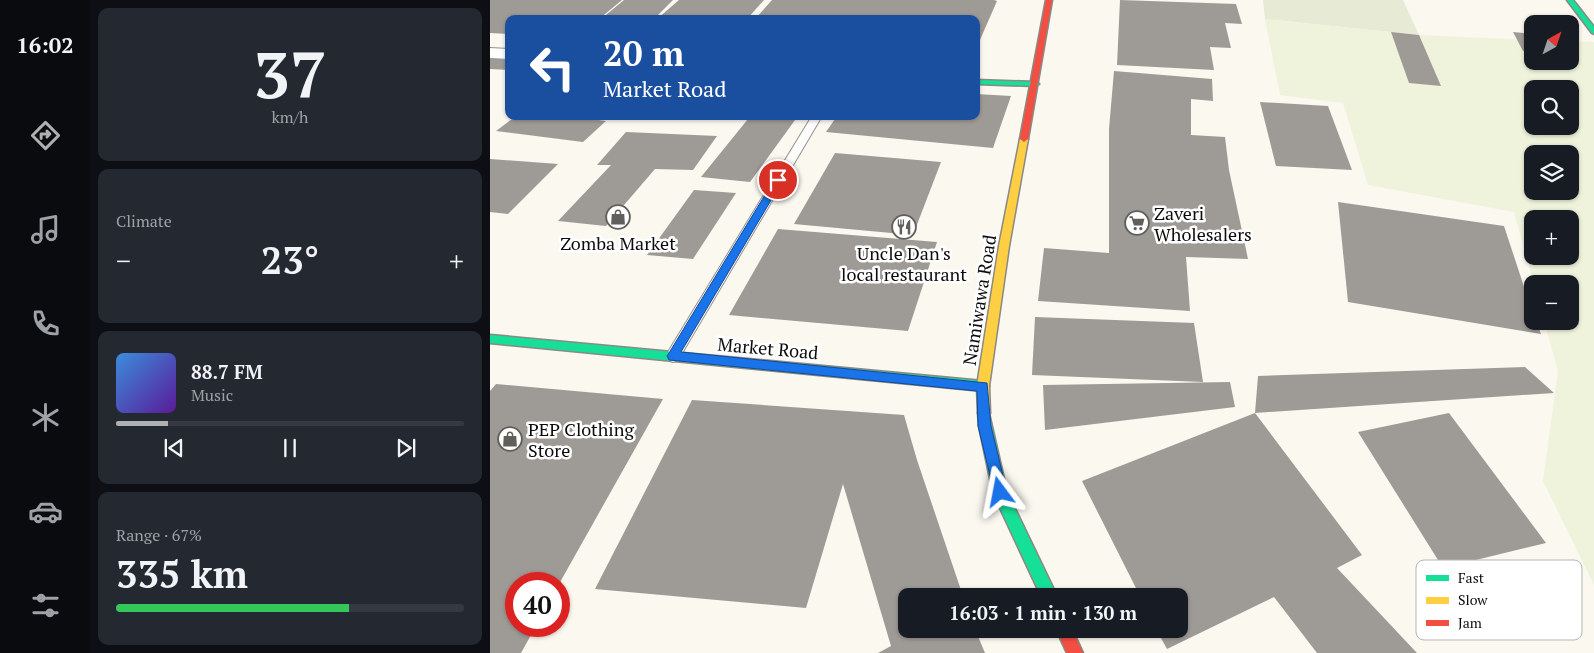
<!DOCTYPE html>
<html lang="en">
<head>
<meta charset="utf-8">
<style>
  body { margin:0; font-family:"PT Serif",serif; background:#242831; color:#f1f3f6; height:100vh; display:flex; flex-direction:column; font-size:19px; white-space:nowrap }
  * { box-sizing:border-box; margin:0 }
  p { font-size:16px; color:#9ea1a6 }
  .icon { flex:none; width:28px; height:28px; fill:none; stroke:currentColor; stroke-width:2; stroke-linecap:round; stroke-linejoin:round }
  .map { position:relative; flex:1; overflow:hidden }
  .sheet { display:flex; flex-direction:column; gap:8px; padding:8px; background:#0d0f14; width:400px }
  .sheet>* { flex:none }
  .top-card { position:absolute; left:15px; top:15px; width:475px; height:105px; border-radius:10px; box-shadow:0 1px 4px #0004; background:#1a4fa0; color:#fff; overflow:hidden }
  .needle { width:32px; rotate:40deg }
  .tools { position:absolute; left:1034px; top:15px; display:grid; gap:10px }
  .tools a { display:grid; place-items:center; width:55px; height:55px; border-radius:10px; background:#171b24; box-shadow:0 1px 4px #0004; font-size:25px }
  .speed { position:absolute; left:15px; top:572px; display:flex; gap:10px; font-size:25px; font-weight:700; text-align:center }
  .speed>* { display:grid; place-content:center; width:65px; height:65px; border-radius:50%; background:#171b24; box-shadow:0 1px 4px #0004; line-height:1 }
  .speed .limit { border:8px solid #d22; background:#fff; color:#111 }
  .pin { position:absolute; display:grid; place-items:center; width:42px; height:42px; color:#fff; margin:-21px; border:2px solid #fff; border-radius:50%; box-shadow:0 1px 5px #0007 }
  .me { position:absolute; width:55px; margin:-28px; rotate:347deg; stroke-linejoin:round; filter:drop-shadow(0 0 4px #0008) }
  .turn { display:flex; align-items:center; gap:18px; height:105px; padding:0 15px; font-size:22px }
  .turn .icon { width:65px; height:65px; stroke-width:2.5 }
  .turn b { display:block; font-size:35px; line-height:42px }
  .big { font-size:38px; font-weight:700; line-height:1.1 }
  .sheet .card { flex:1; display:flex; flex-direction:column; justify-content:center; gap:8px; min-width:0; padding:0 18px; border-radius:10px; background:#242831 }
  .sheet .dial { align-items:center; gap:0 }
  .dial b { font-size:65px; line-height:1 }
  .song { display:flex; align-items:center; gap:15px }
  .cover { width:60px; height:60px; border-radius:8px; background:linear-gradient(135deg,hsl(210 70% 55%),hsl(270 70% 35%)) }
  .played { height:5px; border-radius:2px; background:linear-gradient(90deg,#b0b0b1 15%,#363941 15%) }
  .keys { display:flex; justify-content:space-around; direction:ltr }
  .heat { display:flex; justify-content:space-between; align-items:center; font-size:28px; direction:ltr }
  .charge { height:8px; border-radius:4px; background:linear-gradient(90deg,#34c759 67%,#363941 0) }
  .trip { position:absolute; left:408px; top:588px; width:290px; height:50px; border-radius:10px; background:#171b24; box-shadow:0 1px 4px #0004; font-weight:700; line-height:50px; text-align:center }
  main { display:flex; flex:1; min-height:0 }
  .dock { display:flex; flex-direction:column; width:90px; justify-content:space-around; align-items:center; background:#090b0e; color:#9ea1a6 }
  .dock .icon { width:35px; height:35px }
  .dock .selected { color:#b0b0b1 }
  .dock b { font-size:22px; color:#f1f3f6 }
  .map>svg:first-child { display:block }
  .cemetery { fill:#e7ead4 }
  .pitch { fill:#eff3db; fill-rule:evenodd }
  .building { fill:#9e9a96 }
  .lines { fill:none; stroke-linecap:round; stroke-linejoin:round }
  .lane-casing { stroke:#94928f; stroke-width:2 }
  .street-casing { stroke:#94928f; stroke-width:2 }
  .fast-casing { stroke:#8a8985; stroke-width:3 }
  .slow-casing { stroke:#8a8985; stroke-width:3 }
  .jam-casing { stroke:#8a8985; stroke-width:3 }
  .lane { fill:#fefefd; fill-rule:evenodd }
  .street { fill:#fefefd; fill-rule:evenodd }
  .fast { fill:#16e098; fill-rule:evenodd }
  .slow { fill:#ffcf43; fill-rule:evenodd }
  .jam { fill:#f24e42; fill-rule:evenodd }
  .route { fill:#1a73e8; stroke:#114b97 }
  .labels { text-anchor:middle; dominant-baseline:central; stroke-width:5; stroke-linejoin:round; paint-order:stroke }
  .poi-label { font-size:18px; fill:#0c0c0c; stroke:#fff; text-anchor:start }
  .street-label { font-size:18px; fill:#0c0c0c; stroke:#fff }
  .key { fill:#fff; stroke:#b6b6b6; stroke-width:1 }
  .key-label { font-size:14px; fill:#0c0c0c }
</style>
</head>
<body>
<main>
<nav class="dock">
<b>16:02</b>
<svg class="icon selected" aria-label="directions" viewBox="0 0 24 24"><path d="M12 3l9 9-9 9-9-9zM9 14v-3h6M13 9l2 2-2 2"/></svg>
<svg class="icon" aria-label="music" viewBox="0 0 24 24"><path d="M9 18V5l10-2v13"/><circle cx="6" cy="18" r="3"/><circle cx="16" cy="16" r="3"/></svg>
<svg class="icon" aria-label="phone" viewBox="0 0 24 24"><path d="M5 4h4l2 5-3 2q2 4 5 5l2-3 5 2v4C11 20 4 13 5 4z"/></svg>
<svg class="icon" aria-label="climate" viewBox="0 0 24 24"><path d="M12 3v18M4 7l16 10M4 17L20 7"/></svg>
<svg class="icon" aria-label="car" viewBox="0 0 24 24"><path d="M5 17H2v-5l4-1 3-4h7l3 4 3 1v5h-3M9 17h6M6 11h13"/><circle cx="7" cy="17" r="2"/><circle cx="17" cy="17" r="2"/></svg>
<svg class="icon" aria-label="filters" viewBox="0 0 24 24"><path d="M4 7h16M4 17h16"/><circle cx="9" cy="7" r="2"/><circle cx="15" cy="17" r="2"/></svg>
</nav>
<section class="sheet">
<div class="card dial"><b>37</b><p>km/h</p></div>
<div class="card"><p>Climate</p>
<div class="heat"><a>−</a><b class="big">23°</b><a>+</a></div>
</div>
<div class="card">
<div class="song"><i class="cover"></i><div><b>88.7 FM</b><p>Music</p></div></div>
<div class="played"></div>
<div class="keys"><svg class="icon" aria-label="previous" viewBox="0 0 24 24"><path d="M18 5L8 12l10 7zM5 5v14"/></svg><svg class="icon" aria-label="pause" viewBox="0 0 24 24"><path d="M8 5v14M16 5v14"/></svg><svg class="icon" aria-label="next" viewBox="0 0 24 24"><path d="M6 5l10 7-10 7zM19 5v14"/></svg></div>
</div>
<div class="card"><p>Range · 67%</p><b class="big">335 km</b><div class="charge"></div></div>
</section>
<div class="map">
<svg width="1104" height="653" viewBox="0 0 1104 653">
  <rect width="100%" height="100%" fill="#fbf8f0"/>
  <polygon class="cemetery" points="773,0 913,0 929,35 775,19"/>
  <path class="pitch" d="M775,19L929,35L1042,40V61H1080V41L1104,42V585L1053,481L1068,371L1054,321H1080V284H1044L1024,212L878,185L853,103L790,95ZM1042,89H1080V126H1042ZM1042,154H1080V191H1042ZM1042,219H1080V256H1042Z"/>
  <g class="building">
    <polygon points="0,0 132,0 109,19 19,19 19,34 0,33"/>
    <polygon points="134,0 183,0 164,19 111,19"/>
    <polygon points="189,0 274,0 257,19 167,19"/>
    <polygon points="282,0 504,0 507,1 486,49 486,19 265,19"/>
    <polygon points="630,0 746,4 752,24 735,23 741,48 720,47 724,70 627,65"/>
    <polygon points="901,32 929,35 951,86 919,83"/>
    <polygon points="1023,32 1042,34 1042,52 1033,51"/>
    <polygon points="0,58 19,60 19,70 0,69"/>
    <polygon points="624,71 722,79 723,101 701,99 701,135 735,137 739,170 758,259 696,257 700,311 548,301 554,248 619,253 619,129"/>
    <polygon points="486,94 521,96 503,148 336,132 347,116 486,116"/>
    <polygon points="770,102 838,106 862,170 786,166"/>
    <polygon points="26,116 77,116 116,121 93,142 6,131"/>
    <polygon points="244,116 308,116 260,182 211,177 258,119"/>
    <polygon points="136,132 227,136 203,170 165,169 116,226 68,221 121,165 107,165"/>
    <polygon points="345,153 451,162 423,235 304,224"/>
    <polygon points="0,159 68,164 18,214 0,212"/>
    <polygon points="204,190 246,193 203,259 157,255"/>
    <polygon points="848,202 1014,226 1042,311 1042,321 1046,321 1051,334 858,302"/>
    <polygon points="288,229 447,242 418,331 239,315"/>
    <polygon points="545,317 704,323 713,382 542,375"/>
    <polygon points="1035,367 1064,393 765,413 768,376"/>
    <polygon points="740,382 745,407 555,430 553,385"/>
    <polygon points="6,384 173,399 69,584 26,584 26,626 46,626 31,653 0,653 0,391"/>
    <polygon points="202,400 414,415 427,460 473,596 416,596 416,629 485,629 495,653 388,653 401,646 353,484 316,608 105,589"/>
    <polygon points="765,413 872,555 847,568 927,653 827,653 784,597 677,649 666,629 689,629 689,596 650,596 592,481"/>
    <polygon points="959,413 1056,543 953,568 868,432"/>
  </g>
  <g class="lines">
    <g class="lane-casing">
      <polygon id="lane" points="322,116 332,116 188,360 183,362 178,360 176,356 178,352"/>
    </g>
    <g class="street-casing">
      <polygon id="street" points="0,48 19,49 19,59 0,58"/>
    </g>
    <g class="fast-casing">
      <g id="fast">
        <polygon points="1077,0 1083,0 1104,27 1104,34 1102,33"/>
        <polygon points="486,80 545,82 549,84 545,86 486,84"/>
        <polygon points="0,335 493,381 497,382 499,386 497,390 493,391 0,343"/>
        <polygon points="494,408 498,409 517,492 567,596 551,596 503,493 489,426 488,413 490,409"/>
      </g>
    </g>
    <g class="slow-casing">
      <polygon id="slow" points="534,136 538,139 519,246 499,386 500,413 498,417 494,418 490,417 488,413 487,386 509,246 530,139"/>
    </g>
    <g class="jam-casing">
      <g id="jam">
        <polygon points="556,0 562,0 538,139 534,142 530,139"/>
        <polygon points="566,629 582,629 593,653 577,653"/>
      </g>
    </g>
    <use href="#lane" class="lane"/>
    <use href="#street" class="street"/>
    <use href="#fast" class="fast"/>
    <use href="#slow" class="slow"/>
    <use href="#jam" class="jam"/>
  </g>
  <polygon class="route" points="288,177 293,180 191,352 497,383 501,426 517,492 515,497 510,499 506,497 504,492 488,426 487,391 179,360 177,356 179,353 284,180"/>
  <defs>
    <g id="shop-ring" transform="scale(1.25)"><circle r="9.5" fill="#fff" stroke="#605f5c" stroke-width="1.5"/><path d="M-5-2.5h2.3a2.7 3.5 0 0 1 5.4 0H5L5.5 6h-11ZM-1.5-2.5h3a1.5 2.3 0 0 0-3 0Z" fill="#605f5c"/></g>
    <g id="supermarket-ring" transform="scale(1.25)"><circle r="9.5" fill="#fff" stroke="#605f5c" stroke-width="1.5"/><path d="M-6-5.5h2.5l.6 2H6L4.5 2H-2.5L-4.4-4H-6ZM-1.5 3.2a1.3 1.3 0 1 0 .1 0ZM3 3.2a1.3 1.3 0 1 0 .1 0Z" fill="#605f5c"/></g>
    <g id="restaurant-ring" transform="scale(1.25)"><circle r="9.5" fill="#fff" stroke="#605f5c" stroke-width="1.5"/><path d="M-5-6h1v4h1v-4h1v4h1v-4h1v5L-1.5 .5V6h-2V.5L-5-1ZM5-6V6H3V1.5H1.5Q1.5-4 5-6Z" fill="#605f5c"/></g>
  </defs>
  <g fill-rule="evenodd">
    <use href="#shop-ring" x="128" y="217"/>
    <use href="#supermarket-ring" x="647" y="223"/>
    <use href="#restaurant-ring" x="414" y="227"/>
    <use href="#shop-ring" x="20" y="439"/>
  </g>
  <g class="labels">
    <g class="poi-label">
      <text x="664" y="213">Zaveri<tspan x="664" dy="21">Wholesalers</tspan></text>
      <text x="128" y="243" text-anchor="middle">Zomba Market</text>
      <text x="414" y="253" text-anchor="middle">Uncle Dan's<tspan x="414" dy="21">local restaurant</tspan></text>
      <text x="38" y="429">PEP Clothing<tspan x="38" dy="21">Store</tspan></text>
    </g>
    <g class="street-label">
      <text transform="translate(489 300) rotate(-81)">Namiwawa Road</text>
      <text transform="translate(278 348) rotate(5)">Market Road</text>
    </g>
  </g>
  <rect x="926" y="560" width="166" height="80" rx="8" class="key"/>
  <rect x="936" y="575" width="23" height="6" fill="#16e098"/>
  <rect x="936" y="597" width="23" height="7" fill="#ffcf43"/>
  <rect x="936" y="620" width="23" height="6" fill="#f24e42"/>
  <g class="key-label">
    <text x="968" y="583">Fast</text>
    <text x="968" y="605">Slow</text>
    <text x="968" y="628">Jam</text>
  </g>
</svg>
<div class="tools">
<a><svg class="needle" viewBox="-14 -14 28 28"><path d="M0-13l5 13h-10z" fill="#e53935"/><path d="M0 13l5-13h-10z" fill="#9ea1a6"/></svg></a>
<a><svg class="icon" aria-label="search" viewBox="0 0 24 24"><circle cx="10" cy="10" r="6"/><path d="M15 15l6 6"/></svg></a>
<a><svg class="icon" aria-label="layers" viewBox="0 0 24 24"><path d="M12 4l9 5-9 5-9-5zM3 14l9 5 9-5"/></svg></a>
<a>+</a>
<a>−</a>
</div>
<div class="speed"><div class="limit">40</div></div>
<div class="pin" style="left:288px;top:180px;background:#d93025"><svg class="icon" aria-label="arrive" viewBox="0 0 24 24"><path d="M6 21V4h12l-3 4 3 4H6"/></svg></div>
<svg class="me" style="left:510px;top:492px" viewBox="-20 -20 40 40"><path d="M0-17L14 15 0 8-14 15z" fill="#1a73e8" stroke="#fff" stroke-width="4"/></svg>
<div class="trip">16:03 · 1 min · 130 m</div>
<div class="top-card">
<div class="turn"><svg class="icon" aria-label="left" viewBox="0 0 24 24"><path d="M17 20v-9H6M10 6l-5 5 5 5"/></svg><div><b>20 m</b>Market Road</div></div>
</div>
</div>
</main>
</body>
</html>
